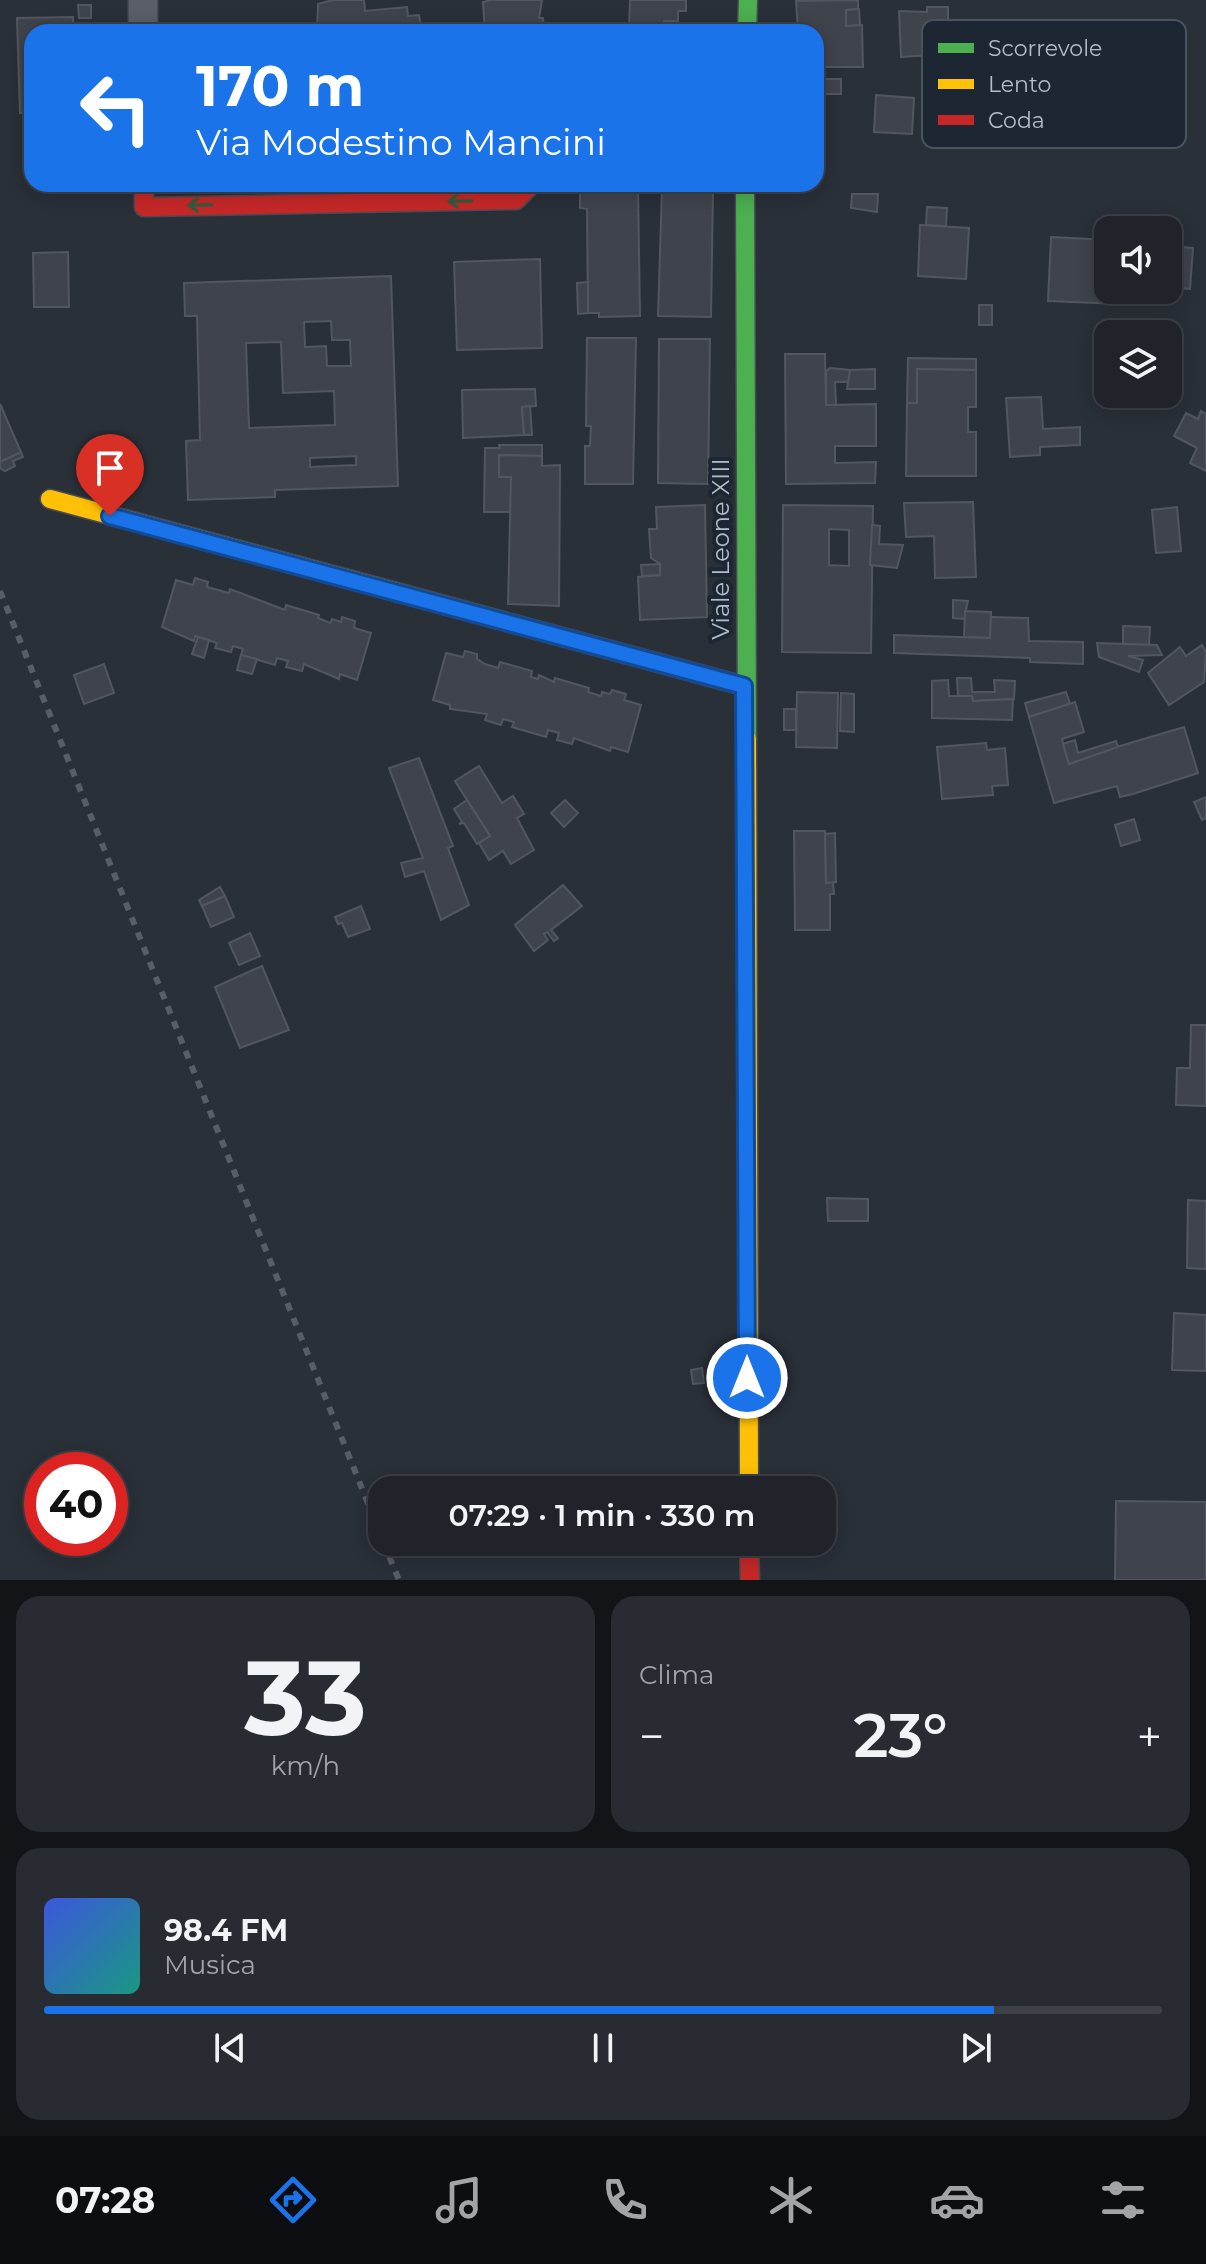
<!DOCTYPE html>
<html lang="it">
<head>
<meta charset="utf-8">
<style>
  body { margin:0; font-family:Montserrat,sans-serif; background:#282c32; color:#f1f3f6; height:100vh; display:flex; flex-direction:column; font-size:30px; white-space:nowrap }
  * { box-sizing:border-box; margin:0 }
  p { font-size:26px; color:#a2a4a8 }
  .icon { flex:none; width:44px; height:44px; fill:none; stroke:currentColor; stroke-width:2; stroke-linecap:round; stroke-linejoin:round }
  .map { position:relative; height:1580px; overflow:hidden }
  .side { display:flex; flex-direction:column; gap:16px; padding:16px; background:#121417; flex:1 }
  .side>* { flex:none }
  .hud { position:absolute; left:24px; top:24px; width:800px; height:168px; border-radius:24px; box-shadow:0 4px 20px #0003,0 0 0 2px #3d4147; background:#1a73e8; color:#fff; overflow:hidden }
  .buttons { position:absolute; left:1094px; top:216px; display:grid; gap:16px }
  .buttons a { display:grid; place-items:center; width:88px; height:88px; border-radius:16px; background:#20242a; box-shadow:0 4px 20px #0003,0 0 0 2px #3d4147; font-size:40px }
  .speed { position:absolute; left:24px; top:1452px; display:flex; gap:16px; font-size:40px; font-weight:700; text-align:center }
  .speed>* { display:grid; place-content:center; width:104px; height:104px; border-radius:50%; background:#20242a; box-shadow:0 4px 20px #0003,0 0 0 2px #3d4147; line-height:1 }
  .speed .limit { border:12px solid #d22; background:#fff; color:#111 }
  .pin { position:absolute; display:grid; place-items:center; width:68px; height:68px; color:#fff; margin:-82px -34px; border-radius:50% 50% 50% 0; rotate:-45deg; box-shadow:0 0 8px #0007 }
  .pin .icon { rotate:45deg }
  .me { position:absolute; width:88px; margin:-44px; rotate:0deg; stroke-linejoin:round; filter:drop-shadow(0 0 6px #0008) }
  .turn { display:flex; align-items:center; gap:28px; height:168px; padding:0 40px; font-size:36px }
  .turn .icon { width:104px; height:104px; stroke-width:2.5 }
  .turn b { display:block; font-size:56px; line-height:68px }
  .big { font-size:60px; font-weight:600; line-height:1.1 }
  .side .card { flex:1; display:flex; flex-direction:column; justify-content:center; gap:12px; min-width:0; padding:0 28px; border-radius:24px; background:#282c32 }
  .side .dial { align-items:center; gap:0 }
  .dial b { font-size:104px; line-height:1 }
  .song { display:flex; align-items:center; gap:24px }
  .cover { width:96px; height:96px; border-radius:12px; background:linear-gradient(135deg,hsl(230 70% 55%),hsl(170 70% 35%)) }
  .played { height:8px; border-radius:4px; background:linear-gradient(90deg,#1a73e8 85%,#3d4147 85%) }
  .keys { display:flex; justify-content:space-around; direction:ltr }
  .heat { display:flex; justify-content:space-between; align-items:center; font-size:44px; direction:ltr }
  .side .tiles { flex:1; display:grid; gap:16px; grid-template-columns:1fr 1fr }
  .card:last-child { grid-column:span 2 }
  .trip { position:absolute; left:368px; top:1476px; width:468px; height:80px; border-radius:24px; background:#20242a; box-shadow:0 4px 20px #0003,0 0 0 2px #3d4147; font-weight:600; line-height:80px; text-align:center }
  .tabs { display:flex; height:128px; justify-content:space-around; align-items:center; background:#0d0e11; color:#a2a4a8 }
  .tabs .icon { width:56px; height:56px }
  .tabs .on { color:#1a73e8 }
  .tabs b { font-size:36px; color:#f1f3f6 }
  .map>svg:first-child { display:block }
  .building { fill:#3f444c; stroke:#52575f; stroke-width:2; fill-rule:evenodd }
  .lines { fill:none; stroke-linecap:round; stroke-linejoin:round }
  .street-casing { stroke:#484c55; stroke-width:31 }
  .fast-casing { stroke:#484c55; stroke-width:21 }
  .slow-casing { stroke:#484c55; stroke-width:21 }
  .jam-casing { stroke:#484c55; stroke-width:21 }
  .street { stroke:#5a5e66; stroke-width:28 }
  .fast { stroke:#4caf50; stroke-width:18 }
  .slow { stroke:#ffc107; stroke-width:18 }
  .jam { stroke:#c62828; stroke-width:18 }
  .rail { stroke:#595d64; stroke-width:6; stroke-dasharray:8 8; stroke-linecap:butt }
  .oneway { stroke:#305d3f }
  .route-casing { stroke:#114b97; stroke-width:20 }
  .route { stroke:#1a73e8; stroke-width:14 }
  .labels { text-anchor:middle; dominant-baseline:central; stroke-width:8; stroke-linejoin:round; paint-order:stroke }
  .street-label { font-size:24px; fill:#b4bcc9; stroke:#1d2633 }
  .key { fill:#1d2633; stroke:#4a5360; stroke-width:2 }
  .key-label { font-size:22px; fill:#b4bcc9 }
</style>
</head>
<body>
<div class="map">
<svg width="1206" height="1580" viewBox="0 0 1206 1580">
  <rect width="100%" height="100%" fill="#2a3038"/>
  <g class="building">
    <polygon points="333,0 364,0 365,11 407,7 408,16 419,15 422,32 317,32 318,4"/>
    <polygon points="491,0 542,0 539,18 543,18 544,32 485,32 483,2"/>
    <polygon points="630,0 686,0 686,11 678,11 678,21 664,21 664,27 629,26"/>
    <polygon points="858,0 858,9 846,10 846,26 862,25 863,67 816,67 816,32 798,32 796,1"/>
    <polygon points="78,5 91,5 91,18 79,18"/>
    <polygon points="927,7 948,7 948,54 901,57 899,11 927,12"/>
    <polygon points="859,9 860,25 846,26 846,10"/>
    <polygon points="73,17 73,32 32,32 32,113 20,113 17,18"/>
    <rect x="821" y="79" width="20" height="15"/>
    <polygon points="876,95 914,98 912,134 874,132"/>
    <polygon points="580,189 638,189 640,316 599,317 599,313 588,313 587,209 580,208"/>
    <polygon points="662,189 713,190 711,317 658,316"/>
    <polygon points="852,194 878,194 877,212 851,208"/>
    <polygon points="927,207 947,208 946,226 926,225"/>
    <polygon points="920,225 969,228 966,279 918,276"/>
    <polygon points="1051,237 1108,240 1108,290 1122,290 1121,304 1048,301"/>
    <polygon points="1168,246 1193,248 1190,289 1168,287"/>
    <polygon points="68,252 69,307 34,307 33,253"/>
    <polygon points="540,259 542,348 457,350 454,262"/>
    <path d="M391,276L398,486L275,490V497L188,500L186,441L200,440L197,316H185L184,283ZM331,321L332,340H350L351,366H327L326,346L305,347L304,322ZM281,342L283,393L334,391L335,425L249,428L246,343ZM356,456V465L310,467V458Z"/>
    <polygon points="588,282 588,313 578,314 577,283"/>
    <rect x="979" y="305" width="13" height="20"/>
    <polygon points="587,338 636,338 633,484 585,484 585,446 590,446 591,426 586,426"/>
    <polygon points="659,339 710,339 708,484 658,483"/>
    <polygon points="785,354 825,354 826,405 876,404 876,446 835,446 835,463 876,462 875,483 786,484"/>
    <polygon points="908,358 976,359 976,370 917,369 917,403 907,403"/>
    <polygon points="830,368 850,370 850,382 835,382 836,405 826,405 826,371"/>
    <polygon points="875,369 875,389 847,389 850,370"/>
    <polygon points="917,369 976,370 976,407 968,407 968,432 976,432 976,476 906,476 907,403 917,403"/>
    <polygon points="535,389 536,406 522,407 524,435 463,438 462,390"/>
    <polygon points="1041,397 1043,429 1080,427 1080,445 1040,447 1040,455 1010,457 1006,398"/>
    <polygon points="0,404 21,452 0,462"/>
    <polygon points="530,406 532,435 524,435 522,407"/>
    <polygon points="1201,411 1206,414 1206,471 1190,463 1197,448 1174,436 1186,413 1198,419"/>
    <polygon points="499,445 542,445 542,456 499,455 499,477 511,477 511,512 484,512 485,448 500,448"/>
    <polygon points="21,452 23,457 13,461 15,466 5,471 0,468 0,462"/>
    <polygon points="499,455 542,456 542,466 560,465 559,606 508,604 511,477 499,477"/>
    <polygon points="973,502 976,577 935,578 934,536 906,537 904,503"/>
    <polygon points="705,505 707,617 640,620 638,577 660,575 660,564 651,558 649,529 657,529 656,507"/>
    <path d="M783,505L873,506L871,653L782,652ZM829,529L849,530V566L829,565Z"/>
    <polygon points="1177,507 1181,551 1156,553 1152,510"/>
    <polygon points="872,525 880,526 879,544 903,545 897,568 870,565"/>
    <polygon points="660,564 660,575 642,576 641,565"/>
    <polygon points="195,578 208,582 207,587 229,593 230,589 285,610 286,605 319,615 318,618 330,623 332,619 341,622 342,617 355,621 354,628 371,633 357,680 340,674 339,679 304,664 302,671 286,667 288,661 277,658 275,665 241,655 243,649 233,646 231,652 215,648 217,643 195,636 194,641 162,627 176,580 193,585"/>
    <polygon points="953,600 968,601 964,619 953,618"/>
    <polygon points="965,611 991,612 990,638 964,637"/>
    <polygon points="991,617 1028,618 1029,641 1083,642 1083,664 1030,662 1030,658 894,653 894,635 990,638"/>
    <polygon points="1123,626 1150,627 1149,645 1123,645"/>
    <polygon points="198,637 209,640 204,658 192,654"/>
    <polygon points="1097,643 1157,645 1162,655 1128,656 1143,660 1139,672 1099,657"/>
    <polygon points="1202,645 1206,652 1204,682 1169,705 1148,673 1180,647 1186,656"/>
    <polygon points="465,651 477,654 477,659 485,664 498,668 500,662 532,671 531,677 538,679 539,675 554,682 555,678 589,688 588,692 601,696 602,692 610,694 612,690 626,694 624,700 641,705 628,752 611,747 610,751 574,738 572,744 557,740 559,733 548,730 546,737 512,727 514,722 503,719 501,725 485,720 487,714 450,709 450,705 433,700 446,653 463,657"/>
    <polygon points="241,655 257,659 252,674 237,670"/>
    <polygon points="104,664 114,693 84,704 74,675"/>
    <polygon points="957,678 971,678 972,692 995,692 994,680 1015,681 1014,699 973,701 972,696 958,697"/>
    <polygon points="948,680 949,696 972,696 973,701 1013,699 1012,720 932,718 932,681"/>
    <polygon points="797,692 838,693 837,748 796,747"/>
    <polygon points="1066,692 1070,704 1029,717 1025,703"/>
    <polygon points="841,693 854,694 854,732 840,731"/>
    <polygon points="1075,702 1084,732 1062,739 1069,764 1076,762 1076,759 1184,727 1198,773 1133,794 1120,797 1117,786 1054,803 1029,717"/>
    <rect x="784" y="709" width="12" height="21"/>
    <polygon points="1075,740 1078,753 1116,741 1118,747 1069,764 1063,744"/>
    <polygon points="986,743 987,750 1005,748 1008,785 992,786 993,795 942,799 937,747"/>
    <polygon points="419,758 453,846 448,848 469,905 441,920 424,871 405,877 401,863 423,858 389,768"/>
    <polygon points="479,766 502,803 513,796 524,814 517,818 534,850 511,864 503,851 489,860 479,843 490,836 455,781"/>
    <polygon points="1206,797 1206,818 1202,820 1194,802"/>
    <polygon points="467,800 490,836 477,844 464,823 459,824 462,822 454,809"/>
    <polygon points="565,800 578,813 564,827 551,813"/>
    <polygon points="1134,819 1140,840 1121,846 1115,825"/>
    <polygon points="794,831 825,831 826,883 833,882 834,894 830,894 830,930 795,930"/>
    <polygon points="835,833 836,882 826,883 825,834"/>
    <polygon points="563,885 582,906 551,930 558,938 554,941 547,932 544,934 548,940 534,951 515,925"/>
    <polygon points="220,887 225,896 202,906 199,900"/>
    <polygon points="225,896 234,917 211,927 202,906"/>
    <polygon points="361,906 370,929 348,937 342,923 338,924 335,917"/>
    <polygon points="250,933 260,956 239,965 229,943"/>
    <polygon points="262,966 289,1030 240,1048 215,987"/>
    <polygon points="1191,1025 1206,1025 1206,1106 1176,1105 1177,1068 1190,1068"/>
    <polygon points="827,1198 868,1199 868,1221 828,1221"/>
    <polygon points="1188,1200 1206,1201 1206,1269 1187,1268"/>
    <polygon points="1174,1313 1206,1315 1206,1371 1172,1370"/>
    <polygon points="702,1368 704,1383 693,1384 691,1370"/>
    <polygon points="1116,1501 1206,1502 1206,1580 1115,1580"/>
  </g>
  <g class="lines">
    <g class="street-casing">
      <polyline id="street" points="143,0 143,32"/>
    </g>
    <g class="fast-casing">
      <g id="fast">
        <polyline points="747,32 748,0"/>
        <polyline points="745,184 747,739"/>
        <polyline points="396,592 744,686"/>
      </g>
    </g>
    <g class="slow-casing">
      <g id="slow">
        <polyline points="50,499 396,592"/>
        <polyline points="747,739 749,1490"/>
      </g>
    </g>
    <g class="jam-casing">
      <g id="jam">
        <polyline points="144,184 144,207 516,200 532,184"/>
        <polyline points="749,1542 750,1580"/>
      </g>
    </g>
    <use href="#street" class="street"/>
    <use href="#fast" class="fast"/>
    <use href="#slow" class="slow"/>
    <use href="#jam" class="jam"/>
    <g class="rail">
      <polyline points="0,591 382,1538"/>
      <polyline points="383,1542 399,1580"/>
    </g>
  </g>
  <defs><path id="oneway-shaft" d="M-6 0H5M1.5-3L5.5 0L1.5 3" fill="none" stroke-width="1.6" stroke-linecap="round" stroke-linejoin="round" transform="scale(2)"/></defs>
  <g class="oneway">
    <use href="#oneway-shaft" transform="translate(460 201) rotate(179)"/>
    <use href="#oneway-shaft" transform="translate(200 205) rotate(179)"/>
  </g>
  <g class="lines">
    <g class="route-casing">
      <polyline id="route" points="110,516 744,686 747,1378"/>
    </g>
    <use href="#route" class="route"/>
  </g>
  <g class="labels">
    <g class="street-label">
      <text transform="translate(720 549) rotate(-90)">Viale Leone XIII</text>
    </g>
  </g>
  <rect x="922" y="20" width="264" height="128" rx="12" class="key"/>
  <rect x="938" y="43" width="36" height="10" fill="#4caf50"/>
  <rect x="938" y="79" width="36" height="10" fill="#ffc107"/>
  <rect x="938" y="115" width="36" height="10" fill="#c62828"/>
  <g class="key-label">
    <text x="988" y="56">Scorrevole</text>
    <text x="988" y="92">Lento</text>
    <text x="988" y="128">Coda</text>
  </g>
</svg>
<div class="buttons">
<a><svg class="icon" aria-label="sound" viewBox="0 0 24 24"><path d="M4 9h4l5-4v14l-5-4H4zM17 9q2 3 0 6"/></svg></a>
<a><svg class="icon" aria-label="layers" viewBox="0 0 24 24"><path d="M12 4l9 5-9 5-9-5zM3 14l9 5 9-5"/></svg></a>
</div>
<div class="speed"><div class="limit">40</div></div>
<div class="pin" style="left:110px;top:516px;background:#d93025"><svg class="icon" aria-label="arrive" viewBox="0 0 24 24"><path d="M6 21V4h12l-3 4 3 4H6"/></svg></div>
<svg class="me" style="left:747px;top:1378px" viewBox="-20 -20 40 40"><circle r="17" fill="#1a73e8" stroke="#fff" stroke-width="3"/><path d="M0-11L8 9 0 5-8 9z" fill="#fff"/></svg>
<div class="trip">07:29 · 1 min · 330 m</div>
<div class="hud">
<div class="turn"><svg class="icon" aria-label="left" viewBox="0 0 24 24"><path d="M17 20v-9H6M10 6l-5 5 5 5"/></svg><div><b>170 m</b>Via Modestino Mancini</div></div>
</div>
</div>
<section class="side">
<div class="tiles">
<div class="card dial"><b>33</b><p>km/h</p></div>
<div class="card"><p>Clima</p>
<div class="heat"><a>−</a><b class="big">23°</b><a>+</a></div>
</div>
<div class="card">
<div class="song"><i class="cover"></i><div><b>98.4 FM</b><p>Musica</p></div></div>
<div class="played"></div>
<div class="keys"><svg class="icon" aria-label="previous" viewBox="0 0 24 24"><path d="M18 5L8 12l10 7zM5 5v14"/></svg><svg class="icon" aria-label="pause" viewBox="0 0 24 24"><path d="M8 5v14M16 5v14"/></svg><svg class="icon" aria-label="next" viewBox="0 0 24 24"><path d="M6 5l10 7-10 7zM19 5v14"/></svg></div>
</div>
</div>
</section>
<nav class="tabs">
<b>07:28</b>
<svg class="icon on" aria-label="directions" viewBox="0 0 24 24"><path d="M12 3l9 9-9 9-9-9zM9 14v-3h6M13 9l2 2-2 2"/></svg>
<svg class="icon" aria-label="music" viewBox="0 0 24 24"><path d="M9 18V5l10-2v13"/><circle cx="6" cy="18" r="3"/><circle cx="16" cy="16" r="3"/></svg>
<svg class="icon" aria-label="phone" viewBox="0 0 24 24"><path d="M5 4h4l2 5-3 2q2 4 5 5l2-3 5 2v4C11 20 4 13 5 4z"/></svg>
<svg class="icon" aria-label="climate" viewBox="0 0 24 24"><path d="M12 3v18M4 7l16 10M4 17L20 7"/></svg>
<svg class="icon" aria-label="car" viewBox="0 0 24 24"><path d="M5 17H2v-5l4-1 3-4h7l3 4 3 1v5h-3M9 17h6M6 11h13"/><circle cx="7" cy="17" r="2"/><circle cx="17" cy="17" r="2"/></svg>
<svg class="icon" aria-label="filters" viewBox="0 0 24 24"><path d="M4 7h16M4 17h16"/><circle cx="9" cy="7" r="2"/><circle cx="15" cy="17" r="2"/></svg>
</nav>
</body>
</html>
